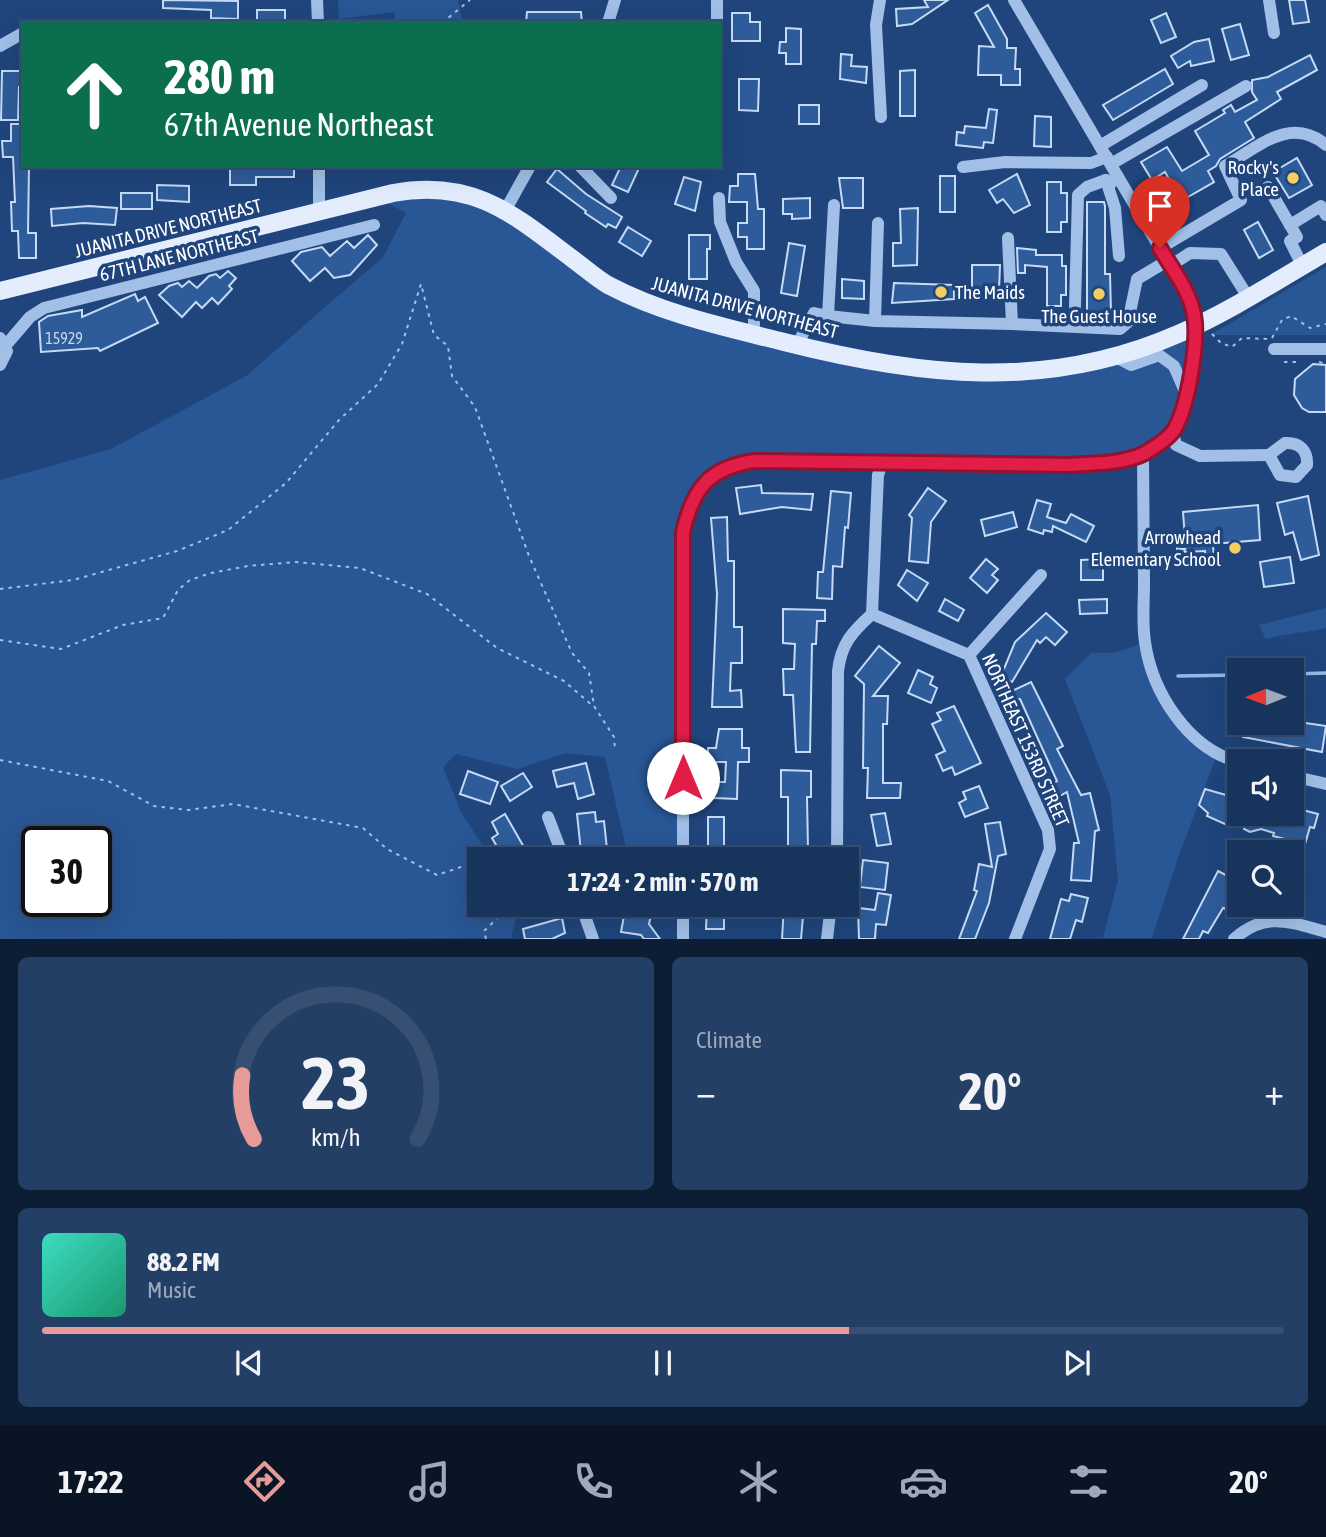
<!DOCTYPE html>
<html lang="en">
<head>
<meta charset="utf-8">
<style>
  body { margin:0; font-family:"Asap Condensed",sans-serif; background:#243f66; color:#f1f3f6; height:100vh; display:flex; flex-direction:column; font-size:26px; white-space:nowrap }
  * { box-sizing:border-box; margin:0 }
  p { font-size:23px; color:#9eaabc }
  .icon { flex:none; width:38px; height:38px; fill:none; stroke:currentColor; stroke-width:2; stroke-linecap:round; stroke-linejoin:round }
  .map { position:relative; height:939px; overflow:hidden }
  .panel { display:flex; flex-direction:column; gap:18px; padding:18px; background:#0d1d33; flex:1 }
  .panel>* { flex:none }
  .top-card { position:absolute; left:21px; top:21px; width:700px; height:147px; border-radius:0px; box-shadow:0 7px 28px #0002,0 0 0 2px #364f72; background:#0b6e4f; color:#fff; overflow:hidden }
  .needle { width:46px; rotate:269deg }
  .buttons { position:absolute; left:1227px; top:658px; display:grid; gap:14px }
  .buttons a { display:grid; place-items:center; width:77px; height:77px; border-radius:0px; background:#17345d; box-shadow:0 7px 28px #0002,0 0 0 2px #364f72; font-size:35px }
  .speed { position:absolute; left:21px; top:826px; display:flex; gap:14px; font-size:35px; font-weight:700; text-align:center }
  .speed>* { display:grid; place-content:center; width:91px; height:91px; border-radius:50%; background:#17345d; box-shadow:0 7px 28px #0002,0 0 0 2px #364f72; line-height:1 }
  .speed .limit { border:4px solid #111; border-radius:10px; background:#fff; color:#111 }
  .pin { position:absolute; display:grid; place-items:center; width:60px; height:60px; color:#fff; margin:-72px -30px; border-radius:50% 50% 50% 0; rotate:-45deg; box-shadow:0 0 7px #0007 }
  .pin .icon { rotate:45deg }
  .me { position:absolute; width:77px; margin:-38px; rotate:0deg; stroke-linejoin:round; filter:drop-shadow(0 0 5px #0008) }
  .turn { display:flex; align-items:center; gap:24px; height:147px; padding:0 28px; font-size:32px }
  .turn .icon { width:91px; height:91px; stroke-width:2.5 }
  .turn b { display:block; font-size:49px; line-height:60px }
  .big { font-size:52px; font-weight:700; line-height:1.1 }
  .panel .card { flex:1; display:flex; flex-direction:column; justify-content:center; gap:10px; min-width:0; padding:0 24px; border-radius:10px; background:#243f66 }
  .panel .dial { align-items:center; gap:0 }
  .dial svg { height:182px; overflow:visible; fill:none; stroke:#364f72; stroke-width:7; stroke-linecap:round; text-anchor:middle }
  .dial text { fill:#f1f3f6; stroke:none }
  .song { display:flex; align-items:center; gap:21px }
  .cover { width:84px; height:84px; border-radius:10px; background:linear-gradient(135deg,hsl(170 70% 55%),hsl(160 70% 35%)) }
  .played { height:7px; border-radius:4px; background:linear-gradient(90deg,#e69b98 65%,#364f72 65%) }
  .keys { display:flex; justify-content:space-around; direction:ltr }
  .heat { display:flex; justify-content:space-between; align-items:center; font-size:38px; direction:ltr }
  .panel .tiles { flex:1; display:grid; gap:18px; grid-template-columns:1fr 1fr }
  .card:last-child { grid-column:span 2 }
  .trip { position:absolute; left:467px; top:847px; width:392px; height:70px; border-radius:0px; background:#17345d; box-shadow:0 7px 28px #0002,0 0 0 2px #364f72; font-weight:700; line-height:70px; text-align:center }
  .tab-bar { display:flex; height:112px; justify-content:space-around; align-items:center; background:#091525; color:#9eaabc }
  .tab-bar .icon { width:49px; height:49px }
  .tab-bar .current { color:#e69b98 }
  .tab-bar b { font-size:32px; color:#f1f3f6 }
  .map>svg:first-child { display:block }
  .green { fill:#295695; fill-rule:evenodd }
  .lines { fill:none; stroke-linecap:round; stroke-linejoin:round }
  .stream { stroke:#95b9e9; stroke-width:3.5 }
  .building { fill:#2e5c9a; stroke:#c5daf5; stroke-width:2 }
  .path { stroke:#a1bfe7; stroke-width:2; stroke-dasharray:3.5 5; stroke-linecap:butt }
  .minor { stroke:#a1bfe7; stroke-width:12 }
  .major { stroke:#e3edfd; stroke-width:18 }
  .route-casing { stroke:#92132f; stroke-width:18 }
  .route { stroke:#e11d48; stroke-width:12 }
  .poi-dot { fill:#f5ce61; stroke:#1f457c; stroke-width:2.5 }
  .labels { text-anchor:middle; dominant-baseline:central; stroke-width:7; stroke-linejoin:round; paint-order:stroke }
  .number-label { font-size:16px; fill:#cbd6e6 }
  .poi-label { font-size:19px; fill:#fff; stroke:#1f457c; text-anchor:end }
  .street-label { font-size:19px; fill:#fff; stroke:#1f457c }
</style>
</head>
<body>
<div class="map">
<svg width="1326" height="939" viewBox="0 0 1326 939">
  <rect width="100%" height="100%" fill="#1f457c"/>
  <g class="green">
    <polygon points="338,0 458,0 463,23 395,23 394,12 339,19"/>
    <path d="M462,186L605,284L655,303L943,368L1059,367L1200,333L1181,419L1161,442L1113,461H754L717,472L688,511L683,859L628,856L605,757L566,753L517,769L456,754L443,767L461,812L491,859H480V905H513L516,916L511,938L0,939V480L111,449L246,376L383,257L406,213L371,194ZM37,842H96V901H37Z"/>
    <polygon points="1326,267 1326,335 1210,335"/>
    <path d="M1326,608V628C1306,633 1286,633 1266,639L1259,625Z"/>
    <polygon points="1145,642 1170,709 1218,752 1178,858 1152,938 1103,938 1118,880 1110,795 1065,679 1091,653 1114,653"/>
  </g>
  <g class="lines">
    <g class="stream">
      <polyline points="1292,674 1326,673"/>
      <polyline points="1178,676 1239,675"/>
    </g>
  </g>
  <g class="building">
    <polygon points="163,0 238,1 238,19 211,18 211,10 163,8"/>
    <polygon points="924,0 948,0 912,24 897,26 896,9 928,7"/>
    <polygon points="1289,0 1305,0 1309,22 1293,24"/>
    <polygon points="988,5 1007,39 1007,48 1016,48 1015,69 1020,69 1020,85 1001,85 1001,75 978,75 979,46 994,47 975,13"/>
    <rect x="257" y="10" width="28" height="13"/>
    <polygon points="527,12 581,12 582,23 526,23"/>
    <polygon points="732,13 750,13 750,22 760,22 760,41 732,41"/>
    <polygon points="1166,13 1176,37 1161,43 1151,20"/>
    <polygon points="1240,24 1249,55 1231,60 1222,29"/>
    <polygon points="786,28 801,29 801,64 786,64 786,53 779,53 780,42 786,42"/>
    <polygon points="1209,39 1214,61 1191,66 1190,61 1178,68 1171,56 1194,42"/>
    <polygon points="841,54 852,55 851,66 867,67 866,83 840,79"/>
    <polygon points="1310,55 1317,70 1277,92 1281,99 1245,122 1254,138 1220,159 1216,166 1208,171 1214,182 1181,201 1165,172 1152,180 1141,162 1167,147 1182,171 1209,155 1195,131 1225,113 1223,110 1231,105 1235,112 1257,100 1252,92 1252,80 1268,77"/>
    <polygon points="1165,69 1173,84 1113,120 1103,105"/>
    <polygon points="915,70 915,116 900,116 900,71"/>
    <polygon points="2,71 23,71 23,87 19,87 18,120 1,120"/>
    <polygon points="739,79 759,79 758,111 739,110"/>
    <rect x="799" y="105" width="20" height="19"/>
    <polygon points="989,109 997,110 993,143 984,142 983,148 956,145 957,132 964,133 965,126 986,128"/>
    <polygon points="1035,116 1051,117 1051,147 1034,146"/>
    <polygon points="11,124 23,124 23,166 29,166 28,233 36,233 36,258 19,258 18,231 12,231 11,202 15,202 13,157 3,157 2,141 11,141"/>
    <polygon points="1297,158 1312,185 1289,198 1273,172"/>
    <polygon points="230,166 294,166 294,177 256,177 256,185 230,185"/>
    <polygon points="621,166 640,166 628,192 612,185"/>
    <polygon points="557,169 586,194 622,217 616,228 608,224 606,227 585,213 586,211 547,182"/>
    <polygon points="738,174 755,174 758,209 764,209 764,249 747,249 747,237 738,237 738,223 747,223 747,202 729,202 730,186 738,186"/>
    <polygon points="1017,174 1030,205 1014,213 1003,199 997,203 989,190"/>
    <rect x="940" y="176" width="15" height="36"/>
    <polygon points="684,177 701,182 695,211 675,204"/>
    <polygon points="839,178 863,178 863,208 843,208"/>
    <polygon points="1047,182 1061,182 1061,193 1067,193 1067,222 1061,222 1061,232 1047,232"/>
    <polygon points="157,185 189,186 189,202 157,200"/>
    <rect x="121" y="193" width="31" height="16"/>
    <polygon points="810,198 810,218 792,219 792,214 783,214 783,199"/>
    <polygon points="1087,202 1104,202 1105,206 1105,274 1110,274 1111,313 1087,313"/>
    <polygon points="89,206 117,208 115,225 83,223 52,226 51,209"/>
    <polygon points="918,208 917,265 893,266 893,243 901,243 900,209"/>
    <polygon points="1258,222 1273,250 1259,258 1244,230"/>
    <polygon points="628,227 651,241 642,256 619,242"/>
    <polygon points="368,235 377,245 350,275 334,278 325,268 310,281 292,261 301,252 322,247 330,256 347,241 354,248"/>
    <polygon points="689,235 710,235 710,249 707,249 707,279 689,279"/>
    <polygon points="789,243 805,246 797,296 781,293"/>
    <polygon points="1017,248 1036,250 1036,255 1062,255 1062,266 1066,266 1066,295 1061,295 1061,306 1047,306 1047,267 1025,265 1025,273 1018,273"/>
    <polygon points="972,265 1000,265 999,291 972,291"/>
    <polygon points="228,271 236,278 229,286 232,289 218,304 212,298 202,308 196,302 182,317 159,295 169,286 178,283 182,287 189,281 197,288 209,276 216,274 220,278"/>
    <polygon points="842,279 864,281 864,299 842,298"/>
    <polygon points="894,283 954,285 954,299 892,303"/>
    <polygon points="135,294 138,301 145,297 158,323 100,351 98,348 41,352 39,322 48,316 82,310 82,317"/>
    <polygon points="1313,364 1326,365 1326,412 1309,412 1302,408 1294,395 1295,379"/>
    <polygon points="761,485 762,493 813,494 811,510 782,507 740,514 736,488"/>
    <polygon points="928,488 946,501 931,522 928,563 909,561 912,518 909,515"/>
    <polygon points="831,491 851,493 848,528 845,527 842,567 833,566 832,599 817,598 818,572 823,572"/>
    <polygon points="1308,496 1319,555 1301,560 1293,532 1285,535 1277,503"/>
    <polygon points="1037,500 1051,504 1047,517 1066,523 1071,514 1094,526 1086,542 1053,526 1052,532 1044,530 1043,534 1028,529"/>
    <polygon points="1258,505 1260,540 1213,544 1214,558 1205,559 1205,551 1184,552 1185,549 1177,549 1177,539 1185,538 1183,512"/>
    <polygon points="1013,512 1017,527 985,536 981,520"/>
    <polygon points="727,517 728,561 734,561 734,627 742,627 742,663 731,663 730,691 741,690 742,707 712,707 717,594 711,518"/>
    <polygon points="1290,557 1294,583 1264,587 1260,562"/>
    <polygon points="986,559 998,569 992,575 998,580 987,593 970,578"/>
    <polygon points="1103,559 1103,580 1081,580 1081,560"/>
    <polygon points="907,570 928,583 917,601 898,585"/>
    <polygon points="945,599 964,610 958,621 939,611"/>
    <polygon points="1107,599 1107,613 1080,614 1079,600"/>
    <polygon points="783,609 825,610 825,621 817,621 816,644 812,644 810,752 796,752 793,695 784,695 783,669 794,669 795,644 783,643"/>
    <polygon points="1046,613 1067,632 1055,645 1046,637 1040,643 1037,640 1012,682 1001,676 1015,642"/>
    <polygon points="879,646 900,663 873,696 888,696 887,724 883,724 883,783 901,783 900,798 867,798 868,768 863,768 864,684 855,676"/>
    <polygon points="918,670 933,677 930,684 937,688 931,703 908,693"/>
    <polygon points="1031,682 1063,746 1057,749 1081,795 1090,793 1099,830 1095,831 1091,881 1071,880 1074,843 1079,843 1067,792 1058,797 1052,784 1057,781 1020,699 1016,700 1012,691"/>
    <polygon points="954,706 981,763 955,775 952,767 943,771 936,755 945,751 932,724 941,720 937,713"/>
    <polygon points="1292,721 1326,726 1322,752 1243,737 1245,723"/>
    <polygon points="719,729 742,729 742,748 749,748 749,762 738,762 737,799 714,798 714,782 725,782 726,762 708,762 708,748 716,748"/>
    <polygon points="586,763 594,794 578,799 574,783 557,787 553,771"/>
    <polygon points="781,770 811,771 811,797 807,797 808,849 788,849 788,797 781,797"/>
    <polygon points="468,771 498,782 490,804 460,794"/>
    <polygon points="523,773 532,787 510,801 501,786"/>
    <polygon points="1231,785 1239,788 1232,814 1273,814 1291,820 1295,808 1318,814 1314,828 1310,827 1305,844 1273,836 1274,833 1261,829 1250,832 1244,829 1245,825 1229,821 1227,825 1207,816 1208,813 1199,805 1205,789 1226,795"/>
    <polygon points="979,786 988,808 965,817 959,803 966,799 963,792"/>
    <polygon points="595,812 596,822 604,821 607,849 581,852 577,814"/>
    <polygon points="885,813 891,844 877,846 871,815"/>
    <polygon points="505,814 525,849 508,859 504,859 492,838 498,834 492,822"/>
    <polygon points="708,817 724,817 724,849 742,849 742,859 708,859"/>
    <polygon points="1000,822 1006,854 998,856 989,903 975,939 959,939 977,891 974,890 979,864 992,867 985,824"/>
    <polygon points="863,860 888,863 885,890 860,887"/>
    <polygon points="1218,871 1239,882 1226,909 1223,908 1208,933 1203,931 1199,939 1183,939"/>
    <polygon points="878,893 891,895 886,925 876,924 875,939 859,939 858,908 875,910"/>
    <polygon points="1071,894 1088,898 1082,922 1076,920 1070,939 1050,939 1061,899 1069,901"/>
    <polygon points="626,905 652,910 649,924 660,939 644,939 641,935 621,932"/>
    <polygon points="707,905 724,905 724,929 706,929"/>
    <polygon points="784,905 804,905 801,939 782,939"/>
    <polygon points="562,918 565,933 552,939 525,939 523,929"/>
  </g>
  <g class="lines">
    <g class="path">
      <polyline points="442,23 470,0"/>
      <polyline points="1212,334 1221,343 1232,347 1242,338 1268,339"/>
      <polyline points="1272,338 1282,320 1291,316 1310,328 1326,324"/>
      <polyline points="1284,362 1296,362"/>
      <polyline points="1319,362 1326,364"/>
      <polyline points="0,589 73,580 177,551 228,530 286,483 339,420 378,384 402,344 421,284 434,335 448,346 452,376 475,407 529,556 572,653 589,673 594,706 614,737 615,750"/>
      <polyline points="0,640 61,649 123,625 163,618 178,590 190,580 211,573 248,566 295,562 360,568 427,594 497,648 564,681 593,706"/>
      <polyline points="0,760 108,781 154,806 188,810 233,804 363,828 387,849 437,875 464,866 480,880"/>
      <polyline points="486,939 484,931 503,913 503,905"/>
    </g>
    <g class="minor">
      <polyline points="317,0 318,23"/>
      <polyline points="880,0 876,25 881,117"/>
      <polyline points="1269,0 1274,33"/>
      <polyline points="608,23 615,0"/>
      <polyline points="717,23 717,0"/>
      <polyline points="0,46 23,33"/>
      <polyline points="1100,146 1202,85"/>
      <polyline points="1111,164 1246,86"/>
      <polyline points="319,166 319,213"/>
      <polyline points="580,166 611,198"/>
      <polyline points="963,167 1005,162 1091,163 1107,157"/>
      <polyline points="1106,180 1115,208 1119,256"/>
      <polyline points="1268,187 1297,237 1290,241 1302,265"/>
      <polyline points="719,198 720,222 736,262 754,291 754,334"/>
      <polyline points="506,209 530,166"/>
      <polyline points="1290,225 1321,206 1326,215"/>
      <path d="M1160,248L1241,200L1225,166C1258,147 1291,115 1326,145"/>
      <polyline points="1170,266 1190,253 1221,254 1248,297"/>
      <polyline points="1075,306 1078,195 1087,187 1106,180 1111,183 1118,177"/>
      <polyline points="828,316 875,321 1012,324 1008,238"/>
      <polyline points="875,321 878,223"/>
      <polyline points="1012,324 1120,329 1128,322 1137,279 1167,261"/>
      <polyline points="0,338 7,351 0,365"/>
      <polyline points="6,345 30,317 44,308 374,225"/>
      <polyline points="797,345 814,313 828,316 834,205"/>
      <polyline points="1274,349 1326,349"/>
      <polyline points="1112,355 1131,365 1159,355 1174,366 1184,389"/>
      <polyline points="1173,433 1176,445 1200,456 1269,455"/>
      <path d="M1285,443C1300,442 1308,451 1307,465L1296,477L1280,475L1269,455Z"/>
      <path d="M1143,454C1143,497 1144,540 1144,583C1144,602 1142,623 1145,642C1152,692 1188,749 1239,762"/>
      <polyline points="872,614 969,655 1048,830 1050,849 1015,939"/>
      <polyline points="969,655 1041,575"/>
      <polyline points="1292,776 1326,784"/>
      <polyline points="548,817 564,859"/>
      <path d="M683,859V532C693,488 709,468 754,461L1071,465C1108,462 1165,461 1180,418C1185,405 1186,389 1189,376C1194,347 1197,324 1188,296L1014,0"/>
      <path d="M837,859L838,671C841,644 852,632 872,614L878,475L882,463"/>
      <polyline points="581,905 593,939"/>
      <polyline points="683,905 683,939"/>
      <polyline points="827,939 831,905"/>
      <path d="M1234,939C1266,911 1289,922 1326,932"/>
    </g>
    <path class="major" d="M0,291L393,193C474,178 514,215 574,260C585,268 596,278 608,285C663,314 724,327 784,342C918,376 1046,392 1178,334C1229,312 1278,280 1326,252"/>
  </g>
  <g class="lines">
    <g class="route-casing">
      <path id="route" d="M683,778V532C693,488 709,468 754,461L1071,465C1094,463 1124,464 1145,453C1155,447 1168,439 1174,430C1188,407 1199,341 1194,315C1190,291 1172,269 1160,248"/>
    </g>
    <use href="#route" class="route"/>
  </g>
  <g class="poi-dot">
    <circle cx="1293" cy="178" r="7"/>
    <circle cx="941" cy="292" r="7"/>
    <circle cx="1099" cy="294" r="7"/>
    <circle cx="1235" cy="548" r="7"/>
  </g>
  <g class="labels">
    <g class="number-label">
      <text x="64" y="338">15929</text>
    </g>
    <g class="poi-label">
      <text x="1279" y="167">Rocky's<tspan x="1279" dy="22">Place</tspan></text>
      <text x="955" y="292" text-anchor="start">The Maids</text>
      <text x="1099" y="316" text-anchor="middle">The Guest House</text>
      <text x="1221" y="537">Arrowhead<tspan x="1221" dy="22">Elementary School</tspan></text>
    </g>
    <g class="street-label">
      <text transform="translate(168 228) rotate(-14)">JUANITA DRIVE NORTHEAST</text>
      <text transform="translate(179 255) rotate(-14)">67TH LANE NORTHEAST</text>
      <text transform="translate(745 307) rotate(15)">JUANITA DRIVE NORTHEAST</text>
      <text transform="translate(1026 740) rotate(66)">NORTHEAST 153RD STREET</text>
    </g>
  </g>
</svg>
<div class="buttons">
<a><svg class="needle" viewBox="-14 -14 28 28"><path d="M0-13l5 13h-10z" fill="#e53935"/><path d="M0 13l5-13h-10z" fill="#9eaabc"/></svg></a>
<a><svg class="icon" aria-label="sound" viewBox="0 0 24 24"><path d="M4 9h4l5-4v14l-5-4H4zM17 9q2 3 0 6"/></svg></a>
<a><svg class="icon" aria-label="search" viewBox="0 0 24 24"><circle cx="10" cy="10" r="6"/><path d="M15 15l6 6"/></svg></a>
</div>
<div class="speed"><div class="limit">30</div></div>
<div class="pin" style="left:1160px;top:248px;background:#d93025"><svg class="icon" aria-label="arrive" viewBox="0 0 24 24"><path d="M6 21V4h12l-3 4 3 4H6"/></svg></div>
<svg class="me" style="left:683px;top:778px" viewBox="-20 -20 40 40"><circle r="19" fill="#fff"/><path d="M0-13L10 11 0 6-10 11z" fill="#e11d48"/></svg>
<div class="trip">17:24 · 2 min · 570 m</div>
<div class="top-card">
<div class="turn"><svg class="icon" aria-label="ahead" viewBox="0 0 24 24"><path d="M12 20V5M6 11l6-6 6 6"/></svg><div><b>280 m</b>67th Avenue Northeast</div></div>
</div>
</div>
<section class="panel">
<div class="tiles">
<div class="card dial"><svg viewBox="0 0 100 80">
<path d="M14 69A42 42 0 1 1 86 69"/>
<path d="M14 69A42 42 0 0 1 9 41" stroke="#e69b98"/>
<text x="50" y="56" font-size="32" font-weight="700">23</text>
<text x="50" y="72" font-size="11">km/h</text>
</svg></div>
<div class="card"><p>Climate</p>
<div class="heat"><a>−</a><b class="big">20°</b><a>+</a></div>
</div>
<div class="card">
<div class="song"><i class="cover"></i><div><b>88.2 FM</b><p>Music</p></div></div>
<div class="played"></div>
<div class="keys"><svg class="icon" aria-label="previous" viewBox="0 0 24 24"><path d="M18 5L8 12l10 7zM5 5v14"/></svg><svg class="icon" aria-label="pause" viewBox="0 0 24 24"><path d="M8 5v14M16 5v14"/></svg><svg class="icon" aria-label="next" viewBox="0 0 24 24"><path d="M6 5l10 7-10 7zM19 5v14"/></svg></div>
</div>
</div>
</section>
<nav class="tab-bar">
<b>17:22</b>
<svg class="icon current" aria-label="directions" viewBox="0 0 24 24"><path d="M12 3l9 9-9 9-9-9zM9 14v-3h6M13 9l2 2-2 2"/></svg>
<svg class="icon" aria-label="music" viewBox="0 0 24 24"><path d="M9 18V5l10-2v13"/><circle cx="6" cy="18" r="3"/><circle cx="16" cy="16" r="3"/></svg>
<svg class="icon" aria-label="phone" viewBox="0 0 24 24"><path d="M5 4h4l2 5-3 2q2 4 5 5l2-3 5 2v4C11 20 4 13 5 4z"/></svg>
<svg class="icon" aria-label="climate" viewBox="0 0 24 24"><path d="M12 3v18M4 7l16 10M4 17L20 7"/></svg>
<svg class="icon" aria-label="car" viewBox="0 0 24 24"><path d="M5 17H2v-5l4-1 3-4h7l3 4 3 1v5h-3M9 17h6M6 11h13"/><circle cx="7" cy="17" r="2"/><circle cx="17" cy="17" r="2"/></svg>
<svg class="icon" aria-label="filters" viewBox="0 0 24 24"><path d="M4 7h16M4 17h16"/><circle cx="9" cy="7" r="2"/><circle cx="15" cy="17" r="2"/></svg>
<b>20°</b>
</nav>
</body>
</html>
